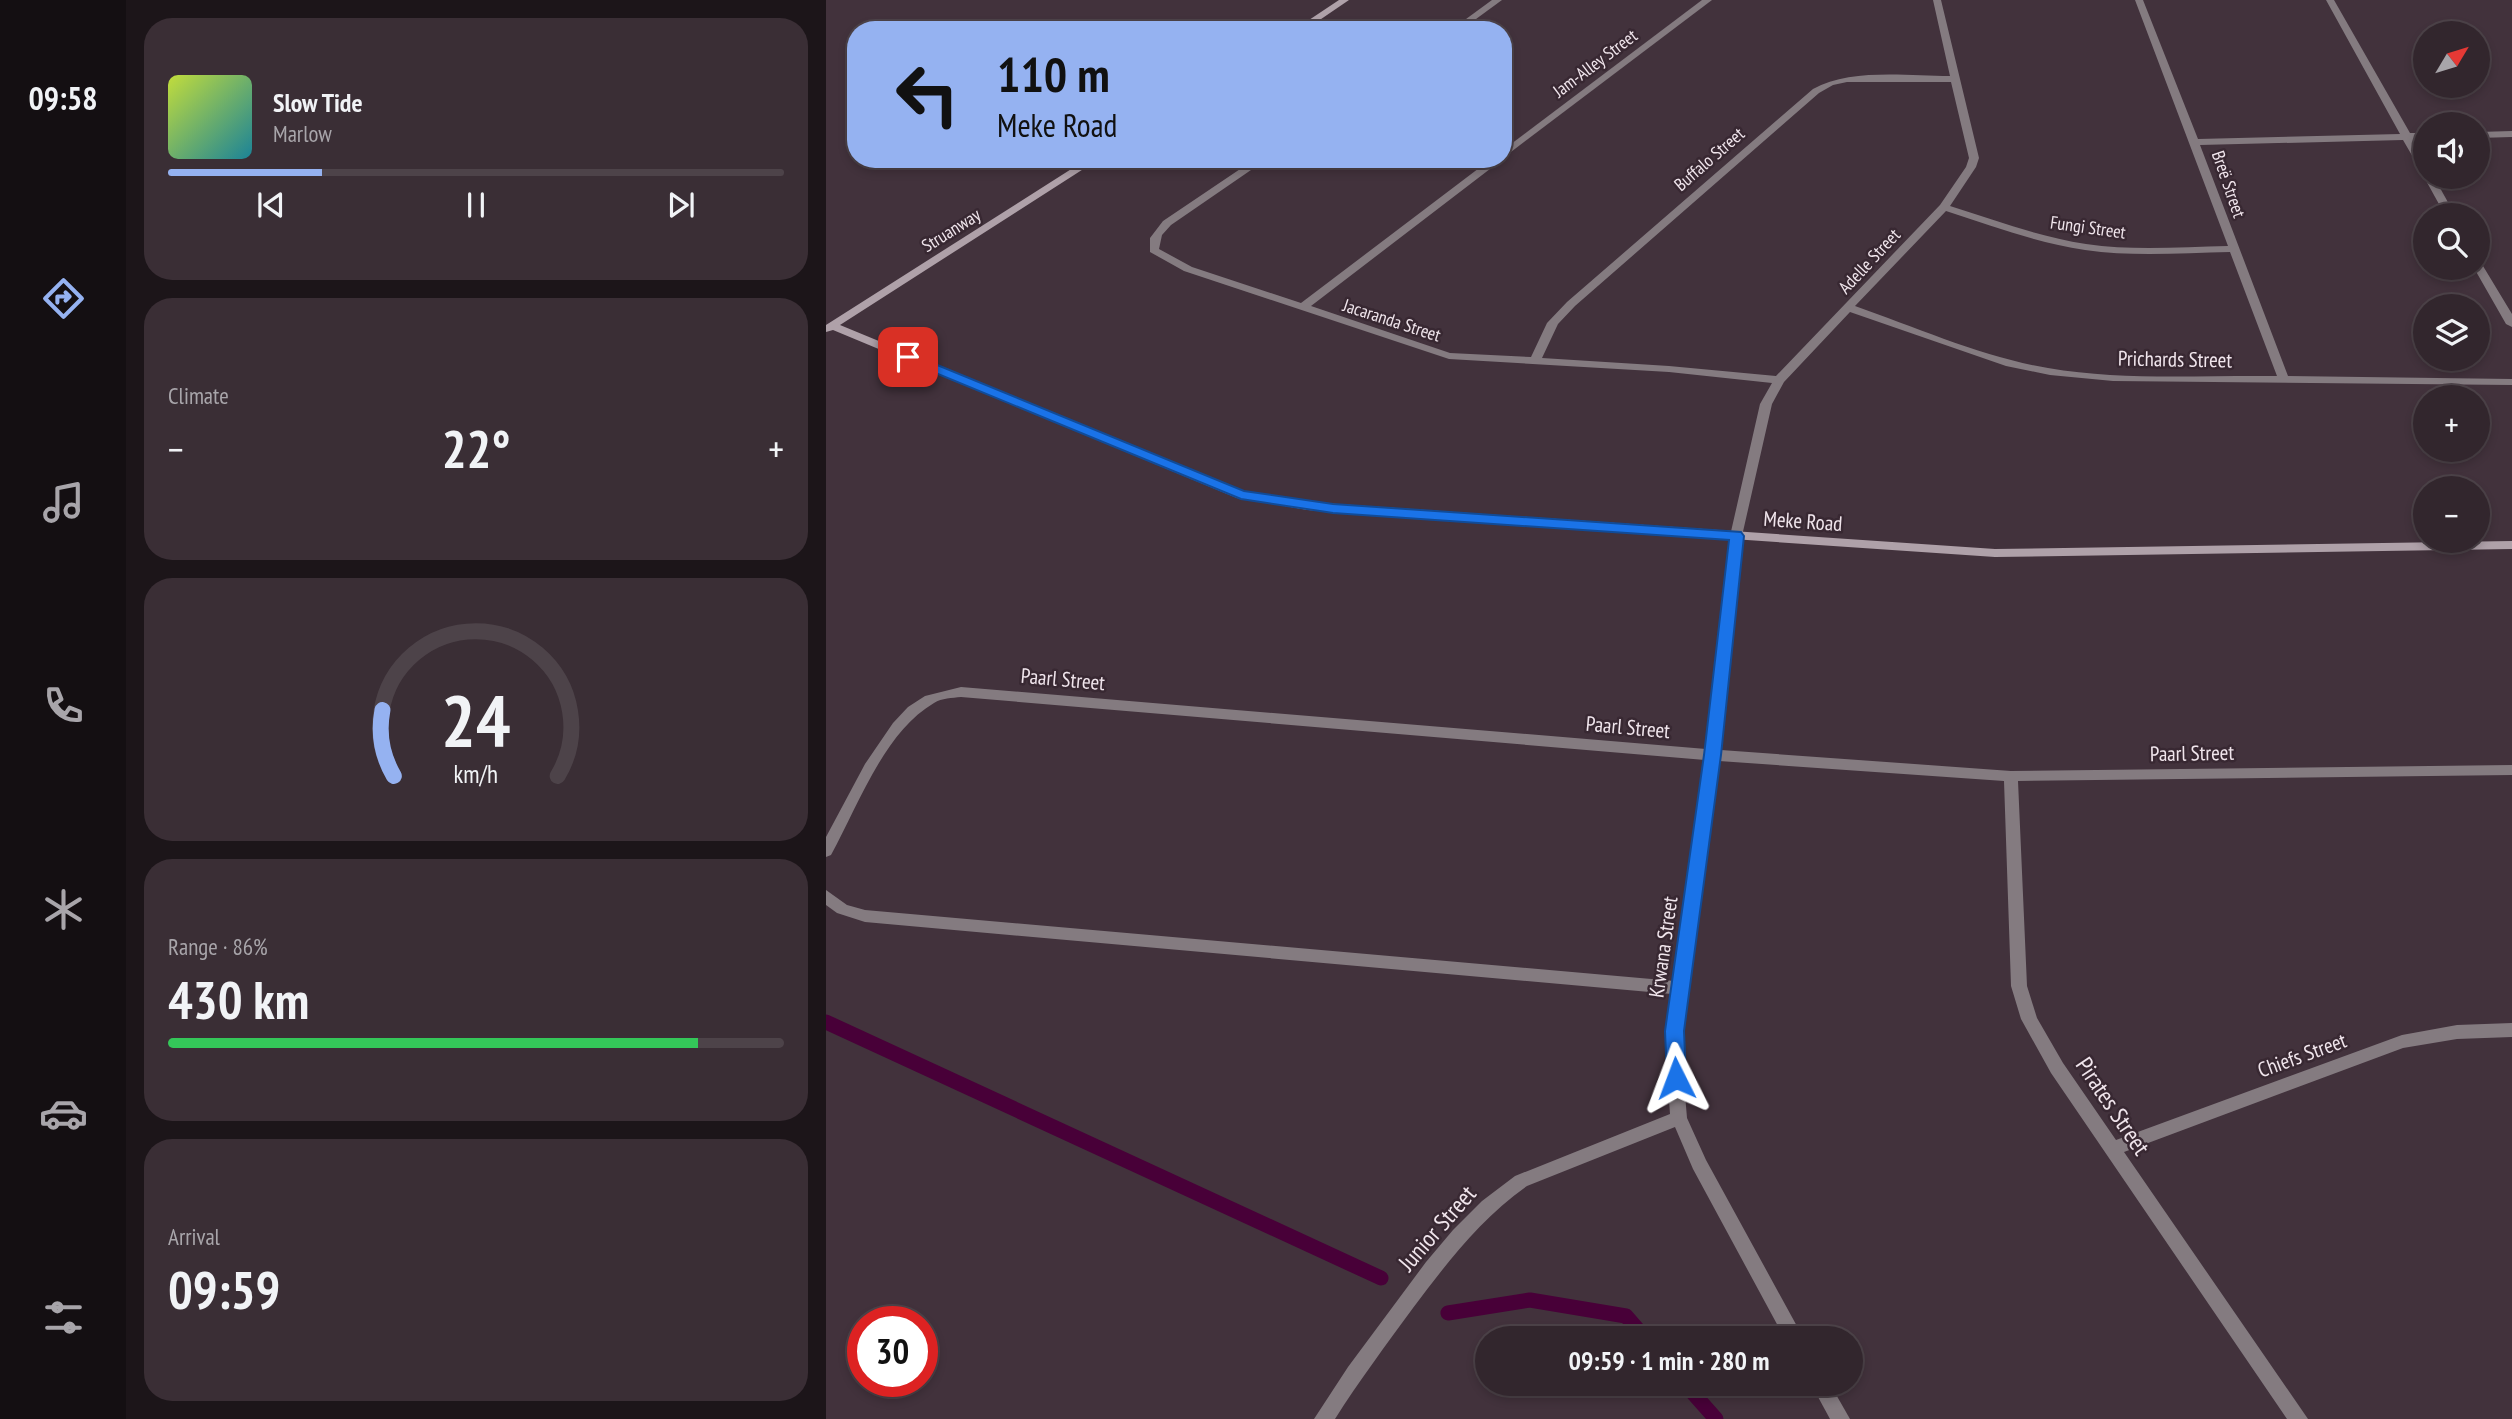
<!DOCTYPE html>
<html lang="en">
<head>
<meta charset="utf-8">
<style>
  body { margin:0; font-family:"PT Sans Narrow",sans-serif; background:#3a2e35; color:#f1f3f6; height:100vh; display:flex; flex-direction:column; font-size:26px; white-space:nowrap }
  * { box-sizing:border-box; margin:0 }
  p { font-size:23px; color:#a8a5aa }
  .icon { flex:none; width:38px; height:38px; fill:none; stroke:currentColor; stroke-width:2; stroke-linecap:round; stroke-linejoin:round }
  .map { position:relative; flex:1; overflow:hidden }
  .side { display:flex; flex-direction:column; gap:18px; padding:18px; background:#1c1519; width:700px }
  .side>* { flex:none }
  .guide { position:absolute; left:21px; top:21px; width:665px; height:147px; border-radius:28px; box-shadow:0 4px 10px #0003,0 0 0 2px #4d4349; background:#95b2f1; color:#111; overflow:hidden }
  .needle { width:46px; rotate:52deg }
  .tools { position:absolute; left:1587px; top:21px; display:grid; gap:14px }
  .tools a { display:grid; place-items:center; width:77px; height:77px; border-radius:50%; background:#32262d; box-shadow:0 4px 10px #0003,0 0 0 2px #4d4349; font-size:35px }
  .speed { position:absolute; left:21px; top:1306px; display:flex; gap:14px; font-size:35px; font-weight:700; text-align:center }
  .speed>* { display:grid; place-content:center; width:91px; height:91px; border-radius:50%; background:#32262d; box-shadow:0 4px 10px #0003,0 0 0 2px #4d4349; line-height:1 }
  .speed .limit { border:10px solid #d22; background:#fff; color:#111 }
  .pin { position:absolute; display:grid; place-items:center; width:60px; height:60px; color:#fff; margin:-30px; border-radius:14px; box-shadow:0 4px 10px #0006 }
  .me { position:absolute; width:77px; margin:-38px; rotate:357deg; stroke-linejoin:round; filter:drop-shadow(0 0 5px #0008) }
  .turn { display:flex; align-items:center; gap:24px; height:147px; padding:0 35px; font-size:32px }
  .turn .icon { width:91px; height:91px; stroke-width:2.5 }
  .turn b { display:block; font-size:49px; line-height:60px }
  .big { font-size:52px; font-weight:700; line-height:1.1 }
  .side .card { flex:1; display:flex; flex-direction:column; justify-content:center; gap:10px; min-width:0; padding:0 24px; border-radius:28px; background:#3a2e35 }
  .side .dial { align-items:center; gap:0 }
  .dial svg { height:182px; overflow:visible; fill:none; stroke:#4d4349; stroke-width:7; stroke-linecap:round; text-anchor:middle }
  .dial text { fill:#f1f3f6; stroke:none }
  .song { display:flex; align-items:center; gap:21px }
  .cover { width:84px; height:84px; border-radius:10px; background:linear-gradient(135deg,hsl(70 70% 55%),hsl(190 70% 35%)) }
  .played { height:7px; border-radius:4px; background:linear-gradient(90deg,#95b2f1 25%,#4d4349 25%) }
  .keys { display:flex; justify-content:space-around; direction:ltr }
  .heat { display:flex; justify-content:space-between; align-items:center; font-size:38px; direction:ltr }
  .charge { height:10px; border-radius:5px; background:linear-gradient(90deg,#34c759 86%,#4d4349 0) }
  .trip { position:absolute; left:649px; top:1326px; width:388px; height:70px; border-radius:35px; background:#32262d; box-shadow:0 4px 10px #0003,0 0 0 2px #4d4349; font-weight:700; line-height:70px; text-align:center }
  main { display:flex; flex:1; min-height:0 }
  .tabs { display:flex; flex-direction:column; width:126px; justify-content:space-around; align-items:center; background:#140f12; color:#a8a5aa }
  .tabs .icon { width:49px; height:49px }
  .tabs .on { color:#95b2f1 }
  .tabs b { font-size:32px; color:#f1f3f6 }
  .map>svg:first-child { display:block }
  .lines { fill:none; stroke-linecap:round; stroke-linejoin:round }
  .stream { stroke:#480038; stroke-width:15 }
  .street { fill:#847b80; fill-rule:evenodd }
  .secondary { fill:#afa1a9; fill-rule:evenodd }
  .route { fill:#1a73e8; stroke:#114b97; stroke-width:2 }
  .labels { text-anchor:middle; dominant-baseline:central; stroke-width:5; stroke-linejoin:round; paint-order:stroke }
  .far-street-label { font-size:18px; fill:#f0e5ec; stroke:#382832 }
  .street-label { font-size:21px; fill:#f0e5ec; stroke:#382832 }
  .near-street-label { font-size:24px; fill:#f0e5ec; stroke:#382832 }
</style>
</head>
<body>
<main>
<nav class="tabs">
<b>09:58</b>
<svg class="icon on" aria-label="directions" viewBox="0 0 24 24"><path d="M12 3l9 9-9 9-9-9zM9 14v-3h6M13 9l2 2-2 2"/></svg>
<svg class="icon" aria-label="music" viewBox="0 0 24 24"><path d="M9 18V5l10-2v13"/><circle cx="6" cy="18" r="3"/><circle cx="16" cy="16" r="3"/></svg>
<svg class="icon" aria-label="phone" viewBox="0 0 24 24"><path d="M5 4h4l2 5-3 2q2 4 5 5l2-3 5 2v4C11 20 4 13 5 4z"/></svg>
<svg class="icon" aria-label="climate" viewBox="0 0 24 24"><path d="M12 3v18M4 7l16 10M4 17L20 7"/></svg>
<svg class="icon" aria-label="car" viewBox="0 0 24 24"><path d="M5 17H2v-5l4-1 3-4h7l3 4 3 1v5h-3M9 17h6M6 11h13"/><circle cx="7" cy="17" r="2"/><circle cx="17" cy="17" r="2"/></svg>
<svg class="icon" aria-label="filters" viewBox="0 0 24 24"><path d="M4 7h16M4 17h16"/><circle cx="9" cy="7" r="2"/><circle cx="15" cy="17" r="2"/></svg>
</nav>
<section class="side">
<div class="card">
<div class="song"><i class="cover"></i><div><b>Slow Tide</b><p>Marlow</p></div></div>
<div class="played"></div>
<div class="keys"><svg class="icon" aria-label="previous" viewBox="0 0 24 24"><path d="M18 5L8 12l10 7zM5 5v14"/></svg><svg class="icon" aria-label="pause" viewBox="0 0 24 24"><path d="M8 5v14M16 5v14"/></svg><svg class="icon" aria-label="next" viewBox="0 0 24 24"><path d="M6 5l10 7-10 7zM19 5v14"/></svg></div>
</div>
<div class="card"><p>Climate</p>
<div class="heat"><a>−</a><b class="big">22°</b><a>+</a></div>
</div>
<div class="card dial"><svg viewBox="0 0 100 80">
<path d="M14 69A42 42 0 1 1 86 69"/>
<path d="M14 69A42 42 0 0 1 9 40" stroke="#95b2f1"/>
<text x="50" y="56" font-size="32" font-weight="700">24</text>
<text x="50" y="72" font-size="11">km/h</text>
</svg></div>
<div class="card"><p>Range · 86%</p><b class="big">430 km</b><div class="charge"></div></div>
<div class="card"><p>Arrival</p><b class="big">09:59</b></div>
</section>
<div class="map">
<svg width="1686" height="1419" viewBox="0 0 1686 1419">
  <rect width="100%" height="100%" fill="#42323c"/>
  <g class="lines">
    <g class="stream">
      <polyline points="0,1022 555,1278"/>
      <polyline points="622,1313 704,1300 800,1316 820,1339"/>
      <polyline points="859,1384 890,1419"/>
    </g>
    <g class="street">
      <polygon points="666,0 676,0 635,30 625,30"/>
      <polygon points="876,0 886,0 677,158 677,150"/>
      <path d="M1107,0H1115L1153,158L1150,167L1124,206C1169,220 1213,237 1260,244C1307,251 1355,247 1402,246L1309,0H1317L1372,139L1574,134L1500,0H1508L1584,133H1600V139H1587L1600,161V174L1595,171L1577,140L1374,145L1462,376L1686,379V385L1287,381L1224,375L1180,366L1024,312L958,382L946,404L916,536L895,750L1185,771L1686,765V775L1192,781L1201,986L1211,1018L1237,1063L1290,1140L1576,1035L1631,1025L1686,1023V1037L1631,1039L1577,1048L1298,1152L1482,1419H1461L1225,1073L1195,1019L1185,986L1178,781L893,761L857,1031L856,1058L861,1118L880,1160L978,1339H959L867,1169L849,1127L701,1186C654,1219 621,1263 587,1308C560,1345 533,1381 509,1419H488L522,1367L600,1262L627,1230L656,1201L689,1176L844,1114L840,1058L846,994L39,922L11,913L0,905V890L21,905L39,910L848,981L879,760L135,697C126,698 116,698 108,703C58,732 32,806 5,855L0,857V837L39,764L67,723L82,707L99,696L135,687L880,749L904,536L934,404L946,383L843,372L623,359L358,271L324,252V238L337,221L429,159H441L345,225L336,235L333,249L366,267L475,303L665,159H677L485,306L624,353L705,357L721,323L741,302L987,89C1024,68 1081,76 1124,76ZM1021,82H1125L1143,158L1140,167L1114,205L950,376L843,366L716,358L732,324L749,306L993,93L1007,85ZM1120,211C1166,226 1211,243 1259,250C1307,257 1356,253 1404,252L1451,376C1375,375 1297,381 1222,368C1156,357 1092,328 1029,306Z"/>
      <polygon points="1686,131 1686,137 1652,138 1652,132"/>
      <polygon points="1599,175 1600,177 1608,177 1629,215 1619,215 1598,177"/>
      <polygon points="1652,263 1657,266 1686,314 1686,327 1680,324 1648,268 1652,268"/>
      <polygon points="985,1384 1004,1384 1024,1419 1004,1419"/>
    </g>
    <g class="secondary">
      <polygon points="513,0 523,0 479,30 468,30"/>
      <polygon points="261,159 273,159 14,325 418,492 482,502 1169,549 1686,541 1686,549 1169,557 482,510 411,498 7,330 0,332 0,325"/>
    </g>
  </g>
  <polygon class="route" points="82,353 418,491 507,504 915,532 918,536 895,755 858,1031 860,1078 857,1084 850,1086 843,1084 841,1078 839,1031 878,755 903,540 507,513 415,499 78,360 78,354"/>
  <g class="labels">
    <g class="far-street-label">
      <text transform="translate(769 63) rotate(-37)">Jam-Alley Street</text>
      <text transform="translate(883 159) rotate(-41)">Buffalo Street</text>
      <text transform="translate(1403 184) rotate(71)">Breë Street</text>
      <text transform="translate(1262 227) rotate(8)">Fungi Street</text>
      <text transform="translate(125 230) rotate(-32)">Struanway</text>
      <text transform="translate(1043 261) rotate(-47)">Adelle Street</text>
      <text transform="translate(566 320) rotate(18)">Jacaranda Street</text>
    </g>
    <g class="street-label">
      <text transform="translate(1349 359) rotate(1)">Prichards Street</text>
      <text transform="translate(977 521) rotate(4)">Meke Road</text>
      <text transform="translate(237 679) rotate(5)">Paarl Street</text>
      <text transform="translate(802 727) rotate(5)">Paarl Street</text>
      <text transform="translate(1366 753) rotate(-1)">Paarl Street</text>
      <text transform="translate(837 947) rotate(-82)">Krwana Street</text>
      <text transform="translate(1476 1055) rotate(-20)">Chiefs Street</text>
    </g>
    <g class="near-street-label">
      <text transform="translate(1287 1106) rotate(56)">Pirates Street</text>
      <text transform="translate(611 1228) rotate(-49)">Junior Street</text>
    </g>
  </g>
</svg>
<div class="tools">
<a><svg class="needle" viewBox="-14 -14 28 28"><path d="M0-13l5 13h-10z" fill="#e53935"/><path d="M0 13l5-13h-10z" fill="#a8a5aa"/></svg></a>
<a><svg class="icon" aria-label="sound" viewBox="0 0 24 24"><path d="M4 9h4l5-4v14l-5-4H4zM17 9q2 3 0 6"/></svg></a>
<a><svg class="icon" aria-label="search" viewBox="0 0 24 24"><circle cx="10" cy="10" r="6"/><path d="M15 15l6 6"/></svg></a>
<a><svg class="icon" aria-label="layers" viewBox="0 0 24 24"><path d="M12 4l9 5-9 5-9-5zM3 14l9 5 9-5"/></svg></a>
<a>+</a>
<a>−</a>
</div>
<div class="speed"><div class="limit">30</div></div>
<div class="pin" style="left:82px;top:357px;background:#d93025"><svg class="icon" aria-label="arrive" viewBox="0 0 24 24"><path d="M6 21V4h12l-3 4 3 4H6"/></svg></div>
<svg class="me" style="left:850px;top:1078px" viewBox="-20 -20 40 40"><path d="M0-17L14 15 0 8-14 15z" fill="#1a73e8" stroke="#fff" stroke-width="4"/></svg>
<div class="trip">09:59 · 1 min · 280 m</div>
<div class="guide">
<div class="turn"><svg class="icon" aria-label="left" viewBox="0 0 24 24"><path d="M17 20v-9H6M10 6l-5 5 5 5"/></svg><div><b>110 m</b>Meke Road</div></div>
</div>
</div>
</main>
</body>
</html>
